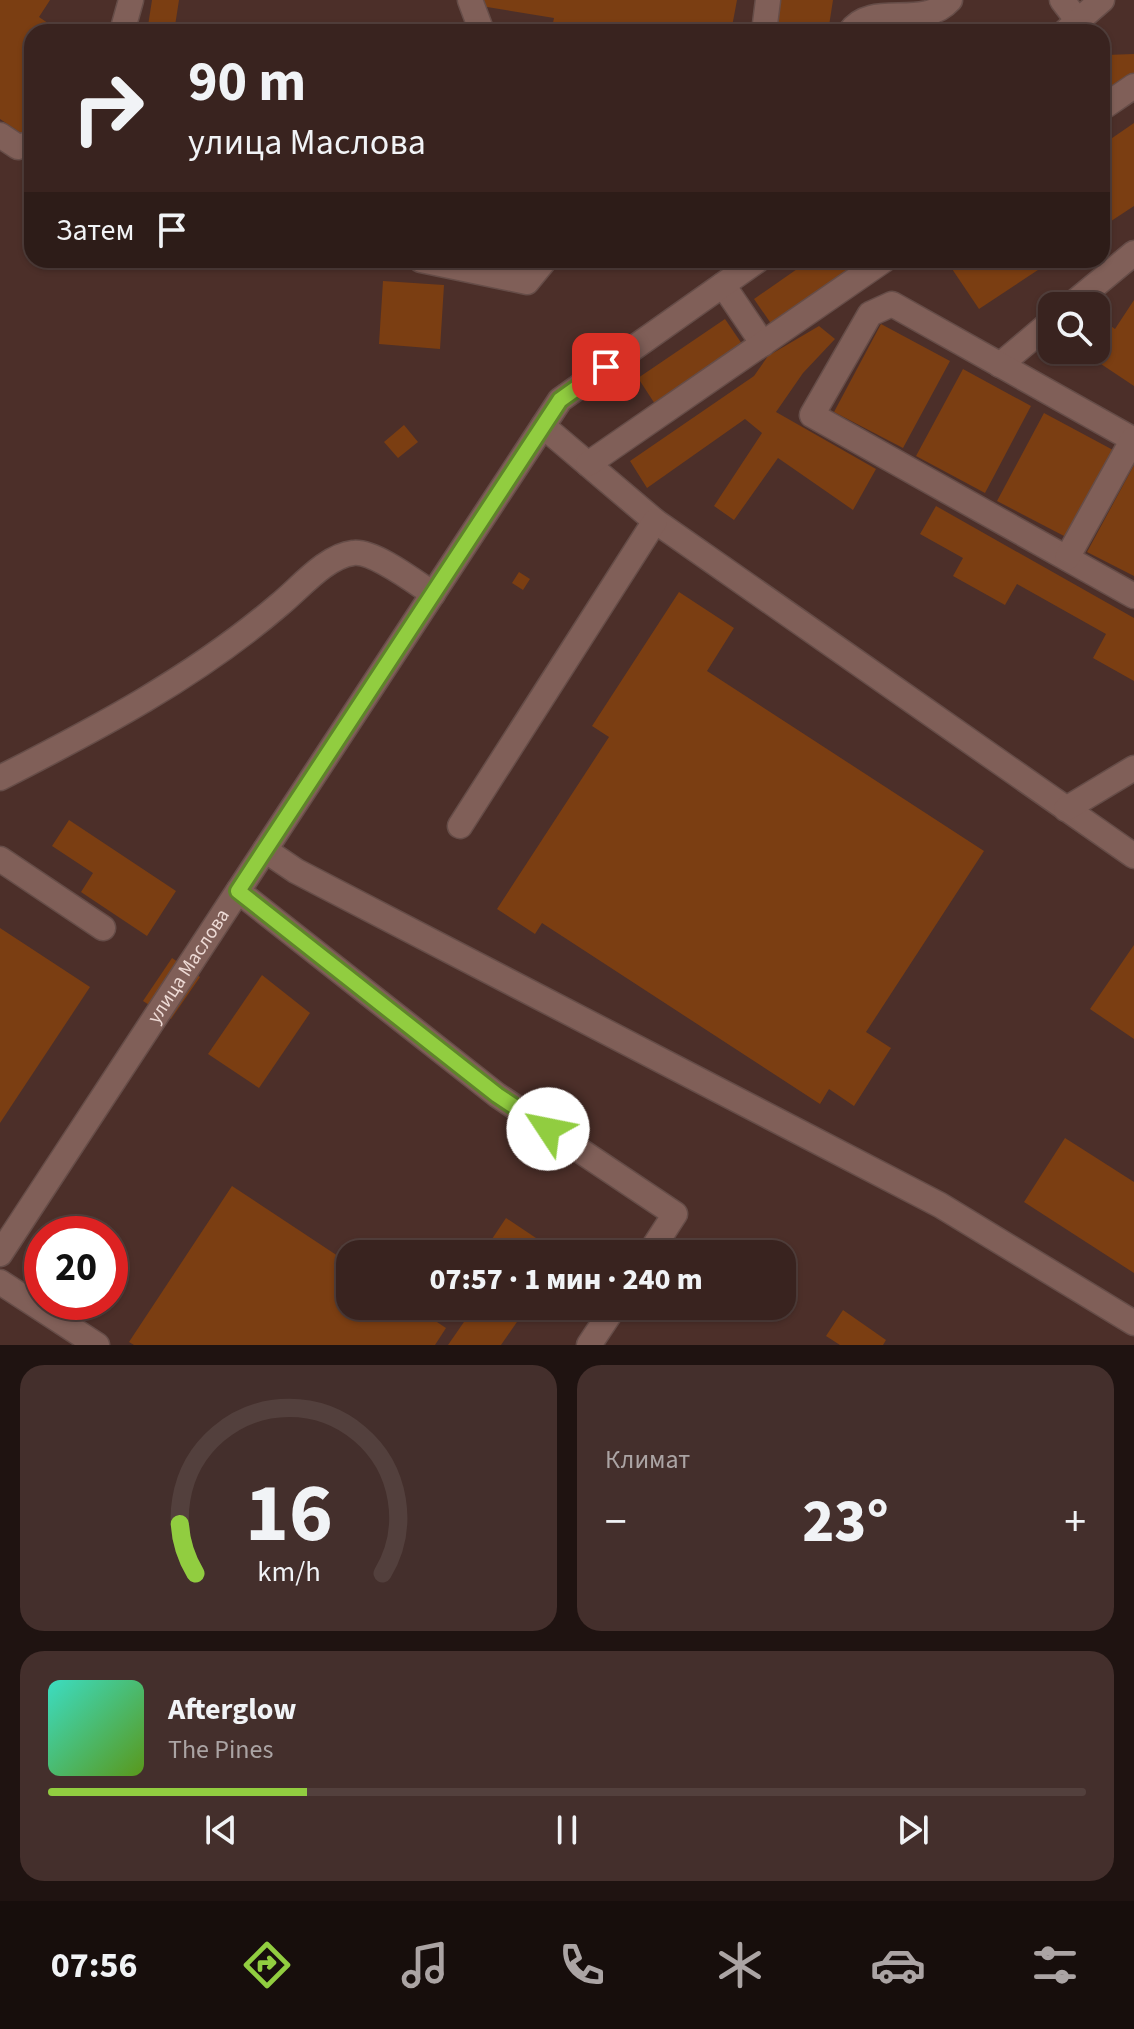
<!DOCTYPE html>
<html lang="ru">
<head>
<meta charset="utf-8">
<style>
  body { margin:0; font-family:"Source Sans 3",sans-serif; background:#442f2c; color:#f1f3f6; height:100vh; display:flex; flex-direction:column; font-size:30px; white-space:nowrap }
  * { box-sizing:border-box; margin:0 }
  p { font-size:26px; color:#aba4a4 }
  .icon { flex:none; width:44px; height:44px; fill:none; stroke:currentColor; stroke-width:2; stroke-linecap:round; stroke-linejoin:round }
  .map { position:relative; height:1345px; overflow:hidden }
  .details { display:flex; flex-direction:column; gap:20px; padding:20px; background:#1f1311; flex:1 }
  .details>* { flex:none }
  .guide { position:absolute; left:24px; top:24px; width:1086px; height:244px; border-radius:24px; box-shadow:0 2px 6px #0004,0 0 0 2px #53403d; background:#39231f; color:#f1f3f6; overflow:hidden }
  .tools { position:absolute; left:1038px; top:292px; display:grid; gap:16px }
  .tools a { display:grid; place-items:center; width:72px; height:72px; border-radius:16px; background:#39231f; box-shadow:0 2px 6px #0004,0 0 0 2px #53403d; font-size:40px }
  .speed { position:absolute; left:24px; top:1216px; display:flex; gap:16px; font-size:40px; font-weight:700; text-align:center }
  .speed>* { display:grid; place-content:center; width:104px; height:104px; border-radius:50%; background:#39231f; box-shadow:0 2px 6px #0004,0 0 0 2px #53403d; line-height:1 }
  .speed .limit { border:12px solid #d22; background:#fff; color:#111 }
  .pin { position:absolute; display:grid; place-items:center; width:68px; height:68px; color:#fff; margin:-34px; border-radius:16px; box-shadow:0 4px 12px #0006 }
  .me { position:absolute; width:88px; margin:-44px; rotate:304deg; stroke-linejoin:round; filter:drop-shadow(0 0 6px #0008) }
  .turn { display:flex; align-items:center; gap:28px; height:168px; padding:0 32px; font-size:36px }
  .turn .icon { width:104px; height:104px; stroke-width:2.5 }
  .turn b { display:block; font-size:56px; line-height:68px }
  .then { display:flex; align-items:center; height:76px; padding:0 32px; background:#0003; gap:16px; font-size:30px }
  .big { font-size:60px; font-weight:800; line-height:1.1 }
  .details .card { flex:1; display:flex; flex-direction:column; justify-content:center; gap:12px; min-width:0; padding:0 28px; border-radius:24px; background:#442f2c }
  .details .dial { align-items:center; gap:0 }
  .dial svg { height:208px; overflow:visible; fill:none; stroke:#53403d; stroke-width:7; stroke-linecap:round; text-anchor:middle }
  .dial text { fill:#f1f3f6; stroke:none }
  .song { display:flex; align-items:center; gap:24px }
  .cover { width:96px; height:96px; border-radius:12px; background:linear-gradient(135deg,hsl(170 70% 55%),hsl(90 70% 35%)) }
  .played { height:8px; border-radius:4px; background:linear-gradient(90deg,#91cd40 25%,#53403d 25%) }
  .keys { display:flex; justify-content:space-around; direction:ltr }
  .heat { display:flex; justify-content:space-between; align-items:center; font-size:44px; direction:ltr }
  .details .tiles { flex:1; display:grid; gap:20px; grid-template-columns:1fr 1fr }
  .card:last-child { grid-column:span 2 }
  .trip { position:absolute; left:336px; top:1240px; width:460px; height:80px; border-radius:24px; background:#39231f; box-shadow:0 2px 6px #0004,0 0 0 2px #53403d; font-weight:800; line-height:80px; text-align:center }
  .tab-bar { display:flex; height:128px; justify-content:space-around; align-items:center; background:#170e0c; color:#aba4a4 }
  .tab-bar .icon { width:56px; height:56px }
  .tab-bar .on { color:#91cd40 }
  .tab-bar b { font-size:36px; color:#f1f3f6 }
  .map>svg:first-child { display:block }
  .building { fill:#7b3e12 }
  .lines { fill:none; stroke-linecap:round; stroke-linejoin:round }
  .minor-casing { stroke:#664d48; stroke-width:27 }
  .minor { stroke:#805f58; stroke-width:24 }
  .route-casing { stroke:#5e852a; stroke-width:20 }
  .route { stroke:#91cd40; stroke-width:14 }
  .labels { text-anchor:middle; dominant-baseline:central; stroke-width:8; stroke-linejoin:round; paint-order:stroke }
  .street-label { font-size:20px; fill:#eddad5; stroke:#281b18 }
</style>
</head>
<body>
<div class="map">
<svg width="1134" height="1345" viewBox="0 0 1134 1345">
  <rect width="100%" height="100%" fill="#4c2f29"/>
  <g class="building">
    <polygon points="0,0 50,0 39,17 61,32 32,32 32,122 24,135 0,119"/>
    <polygon points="152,0 179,0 174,32 147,32"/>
    <polygon points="481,0 737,0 731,32 551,32 554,18 481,6"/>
    <polygon points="780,0 833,0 828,32 776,32"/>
    <polygon points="1102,50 1106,55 1134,54 1134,74 1102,92"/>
    <polygon points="1134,123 1134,206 1102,227 1102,145"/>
    <polygon points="810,260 868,260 772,325 754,299"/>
    <polygon points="946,260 1053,260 979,309"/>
    <polygon points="383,281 444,285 440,349 379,344"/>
    <polygon points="1134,300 1134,386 1095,360 1099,354 1096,335 1105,322 1115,329"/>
    <polygon points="725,319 742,344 655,404 638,378"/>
    <polygon points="881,324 950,361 903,448 834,412"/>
    <polygon points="819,326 835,339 803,373 776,412 876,469 853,510 778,458 734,520 714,506 762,433 745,419 647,488 630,461 754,376 768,356"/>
    <polygon points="963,369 1031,406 985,493 916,456"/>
    <polygon points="1044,413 1113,450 1066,537 997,501"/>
    <polygon points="404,425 418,442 398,458 384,442"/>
    <polygon points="1134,465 1134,576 1087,552"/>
    <polygon points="936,506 1134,618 1134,681 1093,658 1106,634 1017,584 1005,605 953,576 963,558 920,534"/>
    <polygon points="519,572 530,579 523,590 512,583"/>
    <polygon points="679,592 734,628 707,671 984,851 866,1032 891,1048 854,1106 829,1089 820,1104 542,923 535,934 497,909 609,737 592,726"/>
    <polygon points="69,820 176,891 147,936 81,892 93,873 52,846"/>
    <polygon points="0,928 90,987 0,1123"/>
    <polygon points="1134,945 1134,1039 1090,1009"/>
    <polygon points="172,958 200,977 171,1019 143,1001"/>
    <polygon points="262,975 310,1013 259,1088 208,1054"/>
    <polygon points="1065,1138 1134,1182 1134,1273 1024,1202"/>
    <polygon points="232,1186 350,1264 350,1306 413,1306 446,1328 435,1345 134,1345 129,1342"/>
    <polygon points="506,1218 539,1240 530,1254 482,1254"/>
    <polygon points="475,1306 528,1306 501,1345 448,1345"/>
    <polygon points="843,1310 886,1340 883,1345 840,1345 826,1336"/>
  </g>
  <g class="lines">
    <g class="minor-casing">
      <g id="minor">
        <polyline points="470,0 482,32"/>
        <polyline points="1062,0 1078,21"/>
        <polyline points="122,32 131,0"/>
        <polyline points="764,32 768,0"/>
        <path d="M850,32C872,0 922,31 950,0"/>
        <polyline points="1065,32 1102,0"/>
        <polyline points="1102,108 1134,86"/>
        <polyline points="0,135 18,147 32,143"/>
        <polyline points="421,260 527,282 545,260"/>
        <polyline points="723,285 763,344"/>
        <polyline points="1070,306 1134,253"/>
        <polyline points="1000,365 1052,321"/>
        <polyline points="543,426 655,521 1134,856"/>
        <polyline points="1134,440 892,304 870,314 812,415 1134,596"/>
        <polyline points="588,464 884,260"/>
        <polyline points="1067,558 1133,439"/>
        <path d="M0,778C98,728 195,677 279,605C299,589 326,556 353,553C373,550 415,582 433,594"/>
        <polyline points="1066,809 1134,768"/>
        <polyline points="460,826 655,521"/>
        <polyline points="265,850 296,871 940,1205 1134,1323"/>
        <polyline points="0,859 103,928"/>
        <polyline points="238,891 497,1095 675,1214 649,1254"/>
        <path id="s1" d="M0,1254L560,400L758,260"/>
        <polyline points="0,1282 97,1345"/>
        <polyline points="589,1345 615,1306"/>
      </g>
    </g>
    <use href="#minor" class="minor"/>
  </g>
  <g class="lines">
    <g class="route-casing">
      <polyline id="route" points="548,1129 497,1095 238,891 560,400 606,367"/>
    </g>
    <use href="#route" class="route"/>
  </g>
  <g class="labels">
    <g class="street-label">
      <text stroke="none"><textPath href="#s1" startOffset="344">улица Маслова</textPath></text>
    </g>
  </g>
</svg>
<div class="tools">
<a><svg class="icon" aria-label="search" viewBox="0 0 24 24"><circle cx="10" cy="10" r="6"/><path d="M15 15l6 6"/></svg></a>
</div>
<div class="speed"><div class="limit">20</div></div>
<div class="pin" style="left:606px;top:367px;background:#d93025"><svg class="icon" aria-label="arrive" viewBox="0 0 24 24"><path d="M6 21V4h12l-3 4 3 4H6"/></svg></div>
<svg class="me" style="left:548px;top:1129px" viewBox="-20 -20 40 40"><circle r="19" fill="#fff"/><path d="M0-13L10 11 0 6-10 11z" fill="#91cd40"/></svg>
<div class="trip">07:57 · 1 мин · 240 m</div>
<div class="guide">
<div class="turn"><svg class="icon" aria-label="right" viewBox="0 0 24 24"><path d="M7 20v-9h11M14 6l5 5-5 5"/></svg><div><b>90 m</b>улица Маслова</div></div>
<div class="then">Затем<svg class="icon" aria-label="arrive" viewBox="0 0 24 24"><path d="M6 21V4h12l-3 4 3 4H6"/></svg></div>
</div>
</div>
<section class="details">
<div class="tiles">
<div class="card dial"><svg viewBox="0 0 100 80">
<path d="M14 69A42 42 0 1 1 86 69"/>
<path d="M14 69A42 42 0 0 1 8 50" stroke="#91cd40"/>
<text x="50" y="56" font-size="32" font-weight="700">16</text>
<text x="50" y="72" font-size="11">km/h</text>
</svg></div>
<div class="card"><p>Климат</p>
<div class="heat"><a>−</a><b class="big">23°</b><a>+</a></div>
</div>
<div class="card">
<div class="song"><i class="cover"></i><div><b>Afterglow</b><p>The Pines</p></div></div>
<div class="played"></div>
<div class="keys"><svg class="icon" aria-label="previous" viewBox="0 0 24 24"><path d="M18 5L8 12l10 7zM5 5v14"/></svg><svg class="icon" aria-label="pause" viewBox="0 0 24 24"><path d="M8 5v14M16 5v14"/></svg><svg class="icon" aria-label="next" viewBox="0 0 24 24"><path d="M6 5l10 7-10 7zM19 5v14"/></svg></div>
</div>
</div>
</section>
<nav class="tab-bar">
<b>07:56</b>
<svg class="icon on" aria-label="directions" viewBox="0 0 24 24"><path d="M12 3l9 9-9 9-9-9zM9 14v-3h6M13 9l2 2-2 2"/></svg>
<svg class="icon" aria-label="music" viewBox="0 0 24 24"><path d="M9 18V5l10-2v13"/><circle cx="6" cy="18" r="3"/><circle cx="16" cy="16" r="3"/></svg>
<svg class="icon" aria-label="phone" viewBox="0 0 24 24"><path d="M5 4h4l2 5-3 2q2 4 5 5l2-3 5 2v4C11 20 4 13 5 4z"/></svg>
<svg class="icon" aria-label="climate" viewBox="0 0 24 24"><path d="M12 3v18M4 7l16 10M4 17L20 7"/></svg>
<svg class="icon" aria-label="car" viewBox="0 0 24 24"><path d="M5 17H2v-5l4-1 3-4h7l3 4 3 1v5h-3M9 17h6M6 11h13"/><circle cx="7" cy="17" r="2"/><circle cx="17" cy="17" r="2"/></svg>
<svg class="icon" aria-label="filters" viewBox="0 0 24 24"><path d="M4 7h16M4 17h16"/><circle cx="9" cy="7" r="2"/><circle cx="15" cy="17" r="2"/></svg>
</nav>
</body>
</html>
